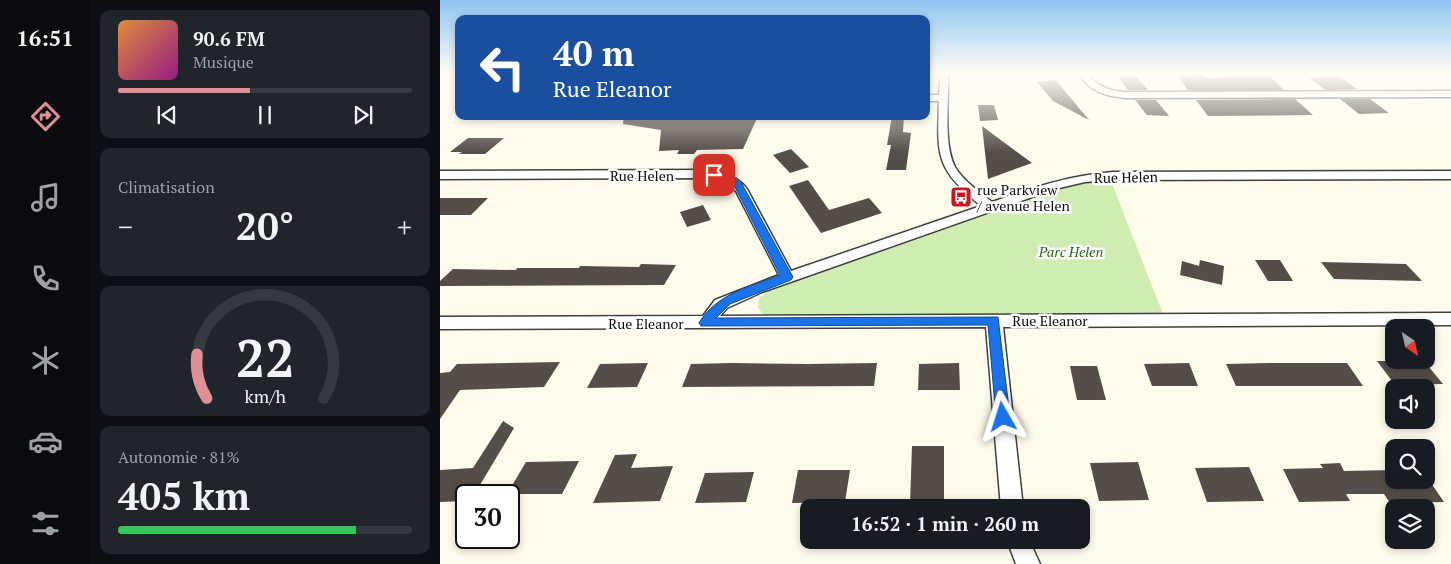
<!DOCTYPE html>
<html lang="fr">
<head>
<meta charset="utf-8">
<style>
  body { margin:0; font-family:"PT Serif",serif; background:#20242c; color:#f1f3f6; height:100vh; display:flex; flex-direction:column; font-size:19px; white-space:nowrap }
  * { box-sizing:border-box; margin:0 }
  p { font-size:16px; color:#9ea1a6 }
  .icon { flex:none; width:28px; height:28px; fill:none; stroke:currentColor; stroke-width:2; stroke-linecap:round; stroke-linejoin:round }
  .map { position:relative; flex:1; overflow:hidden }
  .side { display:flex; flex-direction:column; gap:10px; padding:10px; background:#0d0f14; width:350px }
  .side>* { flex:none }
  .top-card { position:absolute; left:15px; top:15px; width:475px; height:105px; border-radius:10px; box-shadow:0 2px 8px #0003; background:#1a4fa0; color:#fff; overflow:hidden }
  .needle { width:32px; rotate:146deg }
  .buttons { position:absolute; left:945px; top:319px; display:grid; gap:10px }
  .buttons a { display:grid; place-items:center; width:50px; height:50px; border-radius:10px; background:#171b24; box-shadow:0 2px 8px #0003; font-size:25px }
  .speed { position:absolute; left:15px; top:484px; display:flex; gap:10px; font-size:25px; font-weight:700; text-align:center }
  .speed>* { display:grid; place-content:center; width:65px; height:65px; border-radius:50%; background:#171b24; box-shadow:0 2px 8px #0003; line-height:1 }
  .speed .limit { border:2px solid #111; border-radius:8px; background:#fff; color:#111 }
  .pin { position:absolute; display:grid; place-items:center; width:42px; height:42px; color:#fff; margin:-21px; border-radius:10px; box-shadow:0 2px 8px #0006 }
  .me { position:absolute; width:55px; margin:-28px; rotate:354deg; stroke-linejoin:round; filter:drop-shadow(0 0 4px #0008) }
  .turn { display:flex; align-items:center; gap:18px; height:105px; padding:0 15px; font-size:22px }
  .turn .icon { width:65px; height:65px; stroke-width:2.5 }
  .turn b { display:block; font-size:35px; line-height:42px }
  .big { font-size:38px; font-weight:800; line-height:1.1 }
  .side .card { flex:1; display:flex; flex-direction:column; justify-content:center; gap:8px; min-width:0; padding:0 18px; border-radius:10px; background:#20242c }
  .side .dial { align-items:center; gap:0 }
  .dial svg { height:130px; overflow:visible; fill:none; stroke:#363941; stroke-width:7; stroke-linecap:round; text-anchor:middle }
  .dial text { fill:#f1f3f6; stroke:none }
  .song { display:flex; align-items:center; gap:15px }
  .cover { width:60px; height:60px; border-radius:8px; background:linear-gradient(135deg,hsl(30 70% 55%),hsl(310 70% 35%)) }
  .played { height:5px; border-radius:2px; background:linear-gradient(90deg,#df9095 45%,#363941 45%) }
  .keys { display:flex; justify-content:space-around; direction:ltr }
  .heat { display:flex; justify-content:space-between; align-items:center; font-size:28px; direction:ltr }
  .charge { height:8px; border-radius:4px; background:linear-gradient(90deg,#34c759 81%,#363941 0) }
  .trip { position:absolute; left:360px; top:499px; width:290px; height:50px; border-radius:10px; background:#171b24; box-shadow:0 2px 8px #0003; font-weight:800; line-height:50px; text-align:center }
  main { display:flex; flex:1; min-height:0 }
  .tab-bar { display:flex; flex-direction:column; width:90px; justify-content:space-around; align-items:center; background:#090b0e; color:#9ea1a6 }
  .tab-bar .icon { width:35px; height:35px }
  .tab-bar .selected { color:#df9095 }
  .tab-bar b { font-size:22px; color:#f1f3f6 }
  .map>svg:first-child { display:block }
  .green { fill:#d0edb1 }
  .building { fill:#554d47 }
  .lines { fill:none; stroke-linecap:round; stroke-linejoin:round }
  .minor-casing { stroke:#3f3f3f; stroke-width:3 }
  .minor { fill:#fff; fill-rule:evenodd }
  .route { fill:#1a73e8; stroke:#114b97 }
  .labels { text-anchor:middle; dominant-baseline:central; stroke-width:5; stroke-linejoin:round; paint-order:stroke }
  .street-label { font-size:14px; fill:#0c0c0c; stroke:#fff }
  .poi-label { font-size:14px; fill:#0c0c0c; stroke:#fff; text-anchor:start }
  .park-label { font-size:14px; font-style:italic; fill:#276917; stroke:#fff }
</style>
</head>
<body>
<main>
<nav class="tab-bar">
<b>16:51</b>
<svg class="icon selected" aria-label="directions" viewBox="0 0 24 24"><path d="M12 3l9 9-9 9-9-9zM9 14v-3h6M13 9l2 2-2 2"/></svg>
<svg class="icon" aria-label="music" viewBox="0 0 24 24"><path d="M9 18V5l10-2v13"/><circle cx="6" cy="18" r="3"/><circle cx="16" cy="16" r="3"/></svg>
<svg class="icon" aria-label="phone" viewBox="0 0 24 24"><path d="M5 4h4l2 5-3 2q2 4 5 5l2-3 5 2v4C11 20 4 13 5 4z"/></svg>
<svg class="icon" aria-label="climate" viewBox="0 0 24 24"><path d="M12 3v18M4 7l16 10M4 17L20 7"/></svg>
<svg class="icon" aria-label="car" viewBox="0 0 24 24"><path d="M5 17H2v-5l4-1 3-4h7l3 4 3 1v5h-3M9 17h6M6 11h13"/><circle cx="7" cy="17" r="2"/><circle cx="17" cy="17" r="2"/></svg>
<svg class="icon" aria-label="filters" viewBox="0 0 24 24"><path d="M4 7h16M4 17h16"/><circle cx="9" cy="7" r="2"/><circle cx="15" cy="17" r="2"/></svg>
</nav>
<section class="side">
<div class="card">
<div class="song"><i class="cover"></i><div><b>90.6 FM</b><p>Musique</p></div></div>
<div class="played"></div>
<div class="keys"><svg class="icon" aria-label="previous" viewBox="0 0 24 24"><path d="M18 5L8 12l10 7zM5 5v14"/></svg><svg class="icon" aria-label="pause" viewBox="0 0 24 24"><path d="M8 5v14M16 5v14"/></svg><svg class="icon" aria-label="next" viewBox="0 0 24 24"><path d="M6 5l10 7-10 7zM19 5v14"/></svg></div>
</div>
<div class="card"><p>Climatisation</p>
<div class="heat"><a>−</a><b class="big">20°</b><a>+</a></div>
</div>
<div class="card dial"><svg viewBox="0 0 100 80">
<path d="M14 69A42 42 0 1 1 86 69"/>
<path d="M14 69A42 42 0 0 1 8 42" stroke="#df9095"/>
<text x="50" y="56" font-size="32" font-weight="700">22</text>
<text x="50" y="72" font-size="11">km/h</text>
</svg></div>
<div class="card"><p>Autonomie · 81%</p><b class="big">405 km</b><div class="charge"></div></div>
</section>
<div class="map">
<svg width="1011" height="564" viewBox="0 0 1011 564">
  <rect width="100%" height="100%" fill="#fffbeb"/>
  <polygon class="green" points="671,181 723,314 329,316 323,314 318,308 319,298 331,289 612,191 649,182"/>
  <g class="building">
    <polygon points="762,75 764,78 829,76 844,90 748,90 738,76"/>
    <polygon points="696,76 708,90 688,90 678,77"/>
    <polygon points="899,76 917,89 886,90 869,78"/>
    <polygon points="616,80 618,83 649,120 613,101 597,82"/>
    <polygon points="855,99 873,115 768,116 756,100"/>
    <polygon points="900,99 930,99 949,113 919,114"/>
    <polygon points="695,100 716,100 729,116 707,115"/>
    <polygon points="538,105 554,105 558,120 540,121"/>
    <polygon points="184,116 318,116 303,149 257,150 254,154 237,154 239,150 219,151 221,130 183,124"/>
    <polygon points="452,116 464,116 463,132 471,133 466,170 446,170 451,145 447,145"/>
    <polygon points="542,126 592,163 548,179"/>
    <polygon points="28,138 64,138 45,154 19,154 22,152 10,152"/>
    <polygon points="351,149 369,167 350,173 333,155"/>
    <polygon points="368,180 389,210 429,198 442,213 381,233 349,186"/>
    <polygon points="0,198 48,198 31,215 0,215"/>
    <polygon points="263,205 271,220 247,227 240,212"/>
    <polygon points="760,260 784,266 782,285 740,275 742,261 759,266"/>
    <polygon points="815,260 840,260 853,281 828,281"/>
    <polygon points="881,262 966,264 982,281 894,279"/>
    <polygon points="201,264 236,265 224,285 0,286 0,281 13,269 76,270 77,268 139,268 140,266 199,267"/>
    <polygon points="937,361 984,361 1003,384 955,385"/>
    <polygon points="120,362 104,387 20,390 0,419 0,373 10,372 17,364"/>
    <polygon points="208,363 197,387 147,388 160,364"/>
    <polygon points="293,363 368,364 437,363 434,386 242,387 251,364"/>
    <polygon points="519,363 520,390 478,390 479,364"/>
    <polygon points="749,363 758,386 712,386 704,364"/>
    <polygon points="829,363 907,363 923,386 796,386 786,364"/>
    <polygon points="630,366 657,366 666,400 637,400"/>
    <polygon points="63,421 74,428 34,495 26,495 26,501 0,502 0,470 33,468"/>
    <polygon points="472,446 504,446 504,504 470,504"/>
    <polygon points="197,454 191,468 233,466 220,501 153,503 175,455"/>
    <polygon points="139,461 122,494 67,494 86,462"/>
    <polygon points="698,462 709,500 659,501 650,463"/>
    <polygon points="900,463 904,471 954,470 954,480 989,480 1004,502 950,503 944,494 906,494 910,501 859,502 843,469 883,468 880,464"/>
    <polygon points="809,467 824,501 767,502 755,468"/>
    <polygon points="358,470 410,470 405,502 352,503"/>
    <polygon points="314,472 306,502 255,503 265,473"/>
  </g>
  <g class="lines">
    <g class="minor-casing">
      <g id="minor">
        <path d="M500,74H508C509,100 503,144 515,167C523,181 540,192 552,202C592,188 630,175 673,172L1011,171V179L673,180L645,182L615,189L322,292L287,308L280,316L1011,313V325L563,327L583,508H561L546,327L0,329V317L263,316L275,300L339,275L296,191L284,182L263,178L0,179V171L263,170C280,172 297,175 307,189L351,271L541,206C496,168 497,158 499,101H486V95H499Z"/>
        <path d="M640,74H648C657,87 670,91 685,92L1011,91V97L685,98C666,96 649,92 640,74Z"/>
        <polygon points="567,540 589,540 600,564 576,564"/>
      </g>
    </g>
    <use href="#minor" class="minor"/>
  </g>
  <linearGradient id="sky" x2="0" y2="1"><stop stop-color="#8fc4f0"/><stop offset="0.48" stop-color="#fffdf6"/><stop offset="1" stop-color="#fffdf6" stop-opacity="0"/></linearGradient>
  <rect width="1011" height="153" fill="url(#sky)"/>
  <path class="route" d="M274,172L292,177L302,184L353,277L351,280L290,304L276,318L558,317L570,417L568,421L563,423L558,421L556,417L548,325L261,326L259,323C277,293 310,287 340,275L295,187L286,181L271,177L270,175Z"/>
  <defs>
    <g id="bus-square" transform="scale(1.125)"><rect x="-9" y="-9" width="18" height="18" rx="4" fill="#c8171f" stroke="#fff"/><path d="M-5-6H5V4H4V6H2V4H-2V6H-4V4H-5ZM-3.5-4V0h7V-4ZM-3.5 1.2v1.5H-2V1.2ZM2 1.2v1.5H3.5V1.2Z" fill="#fff"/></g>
  </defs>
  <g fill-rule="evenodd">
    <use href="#bus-square" x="521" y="197"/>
  </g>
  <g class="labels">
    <g class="street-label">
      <text x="202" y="175">Rue Helen</text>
      <text transform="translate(686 177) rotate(-1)">Rue Helen</text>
      <text x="610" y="320">Rue Eleanor</text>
      <text x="206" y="323">Rue Eleanor</text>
    </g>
    <g class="poi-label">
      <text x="537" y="189">rue Parkview<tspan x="537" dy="16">/ avenue Helen</tspan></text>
    </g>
    <g class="park-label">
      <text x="631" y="251">Parc Helen</text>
    </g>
  </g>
</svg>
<div class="buttons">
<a><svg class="needle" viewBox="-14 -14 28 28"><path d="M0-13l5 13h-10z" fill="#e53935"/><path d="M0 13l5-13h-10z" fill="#9ea1a6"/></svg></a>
<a><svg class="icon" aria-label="sound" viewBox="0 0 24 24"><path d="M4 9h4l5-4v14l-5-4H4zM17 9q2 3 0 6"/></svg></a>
<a><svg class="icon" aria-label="search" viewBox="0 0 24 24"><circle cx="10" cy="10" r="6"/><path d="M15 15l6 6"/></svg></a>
<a><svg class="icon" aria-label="layers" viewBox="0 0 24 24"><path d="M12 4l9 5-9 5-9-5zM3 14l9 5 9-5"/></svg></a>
</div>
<div class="speed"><div class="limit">30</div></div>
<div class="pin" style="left:274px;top:175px;background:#d93025"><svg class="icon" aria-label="arrive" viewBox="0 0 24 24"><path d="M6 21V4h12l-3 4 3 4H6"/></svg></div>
<svg class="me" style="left:563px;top:417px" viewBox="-20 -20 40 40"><path d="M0-17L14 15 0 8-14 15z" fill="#1a73e8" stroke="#fff" stroke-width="4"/></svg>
<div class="trip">16:52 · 1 min · 260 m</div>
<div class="top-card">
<div class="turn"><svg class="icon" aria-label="left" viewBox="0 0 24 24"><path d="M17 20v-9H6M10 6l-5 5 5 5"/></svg><div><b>40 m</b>Rue Eleanor</div></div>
</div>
</div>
</main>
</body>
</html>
